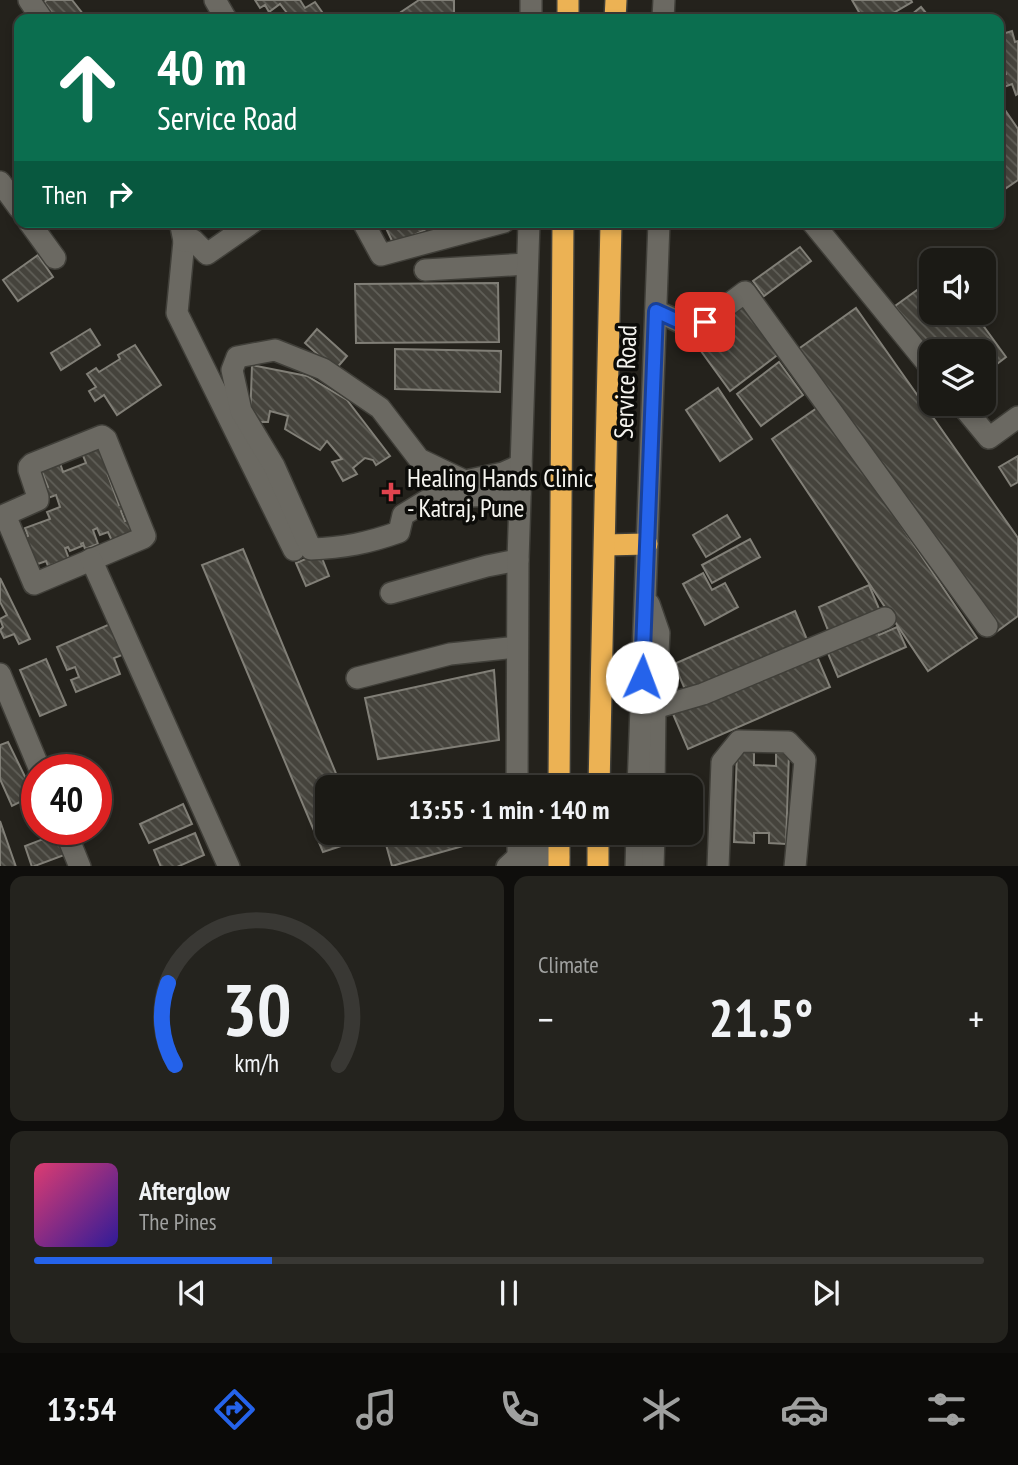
<!DOCTYPE html>
<html lang="en">
<head>
<meta charset="utf-8">
<style>
  body { margin:0; font-family:"PT Sans Narrow",sans-serif; background:#24231e; color:#f1f3f6; height:100vh; display:flex; flex-direction:column; font-size:26px; white-space:nowrap }
  * { box-sizing:border-box; margin:0 }
  p { font-size:23px; color:#a0a1a0 }
  .icon { flex:none; width:38px; height:38px; fill:none; stroke:currentColor; stroke-width:2; stroke-linecap:round; stroke-linejoin:round }
  .map { position:relative; height:866px; overflow:hidden }
  .panel { display:flex; flex-direction:column; gap:10px; padding:10px; background:#0f0e0c; flex:1 }
  .panel>* { flex:none }
  .banner { position:absolute; left:14px; top:14px; width:990px; height:214px; border-radius:14px; box-shadow:0 4px 10px #0003,0 0 0 2px #393834; background:#0b6e4f; color:#fff; overflow:hidden }
  .tools { position:absolute; left:919px; top:248px; display:grid; gap:14px }
  .tools a { display:grid; place-items:center; width:77px; height:77px; border-radius:14px; background:#1b1a15; box-shadow:0 4px 10px #0003,0 0 0 2px #393834; font-size:35px }
  .speed { position:absolute; left:21px; top:754px; display:flex; gap:14px; font-size:35px; font-weight:700; text-align:center }
  .speed>* { display:grid; place-content:center; width:91px; height:91px; border-radius:50%; background:#1b1a15; box-shadow:0 4px 10px #0003,0 0 0 2px #393834; line-height:1 }
  .speed .limit { border:10px solid #d22; background:#fff; color:#111 }
  .pin { position:absolute; display:grid; place-items:center; width:60px; height:60px; color:#fff; margin:-30px; border-radius:14px; box-shadow:0 4px 10px #0006 }
  .me { position:absolute; width:77px; margin:-38px; rotate:2deg; stroke-linejoin:round; filter:drop-shadow(0 0 5px #0008) }
  .turn { display:flex; align-items:center; gap:24px; height:147px; padding:0 28px; font-size:32px }
  .turn .icon { width:91px; height:91px; stroke-width:2.5 }
  .turn b { display:block; font-size:49px; line-height:60px }
  .then { display:flex; align-items:center; height:66px; padding:0 28px; background:#0003; gap:14px; font-size:26px }
  .big { font-size:52px; font-weight:800; line-height:1.1 }
  .panel .widget { flex:1; display:flex; flex-direction:column; justify-content:center; gap:10px; min-width:0; padding:0 24px; border-radius:14px; background:#24231e }
  .panel .dial { align-items:center; gap:0 }
  .dial svg { height:182px; overflow:visible; fill:none; stroke:#393834; stroke-width:7; stroke-linecap:round; text-anchor:middle }
  .dial text { fill:#f1f3f6; stroke:none }
  .song { display:flex; align-items:center; gap:21px }
  .cover { width:84px; height:84px; border-radius:10px; background:linear-gradient(135deg,hsl(340 70% 55%),hsl(250 70% 35%)) }
  .played { height:7px; border-radius:4px; background:linear-gradient(90deg,#2563eb 25%,#393834 25%) }
  .keys { display:flex; justify-content:space-around; direction:ltr }
  .heat { display:flex; justify-content:space-between; align-items:center; font-size:38px; direction:ltr }
  .panel .tiles { flex:1; display:grid; gap:10px; grid-template-columns:1fr 1fr }
  .widget:last-child { grid-column:span 2 }
  .trip { position:absolute; left:315px; top:775px; width:388px; height:70px; border-radius:14px; background:#1b1a15; box-shadow:0 4px 10px #0003,0 0 0 2px #393834; font-weight:800; line-height:70px; text-align:center }
  .tabs { display:flex; height:112px; justify-content:space-around; align-items:center; background:#0b0a08; color:#a0a1a0 }
  .tabs .icon { width:49px; height:49px }
  .tabs .active { color:#2563eb }
  .tabs b { font-size:32px; color:#f1f3f6 }
  .map>svg:first-child { display:block }
  .building { fill:url(#building-back-hatch); stroke:#817f77; stroke-width:2 }
  .lines { fill:none; stroke-linecap:round; stroke-linejoin:round }
  .minor-casing { stroke:#403f39; stroke-width:24 }
  .highway-casing { stroke:#403f39; stroke-width:24 }
  .minor { stroke:#6b6962; stroke-width:21 }
  .highway { stroke:#ecb254; stroke-width:21 }
  .route-casing { stroke:#184099; stroke-width:18 }
  .route { stroke:#2563eb; stroke-width:12 }
  .health-dot { fill:#e0444e; stroke:#0c0c09; stroke-width:2.5 }
  .labels { text-anchor:middle; dominant-baseline:central; stroke-width:7; stroke-linejoin:round; paint-order:stroke }
  .street-label { font-size:26px; fill:#f5f4ef; stroke:#0c0c09 }
  .poi-label { font-size:26px; fill:#f5f4ef; stroke:#0c0c09; text-anchor:start }
</style>
</head>
<body>
<div class="map">
<svg width="1018" height="867" viewBox="0 0 1018 867">
  <defs>
    <pattern id="building-back-hatch" width="6" height="6" patternUnits="userSpaceOnUse" patternTransform="scale(1.75)"><rect width="6" height="6" fill="#45433c"/><path d="M-1 5l2 2M0 0l6 6M5-1l2 2" fill="none" stroke="#605f58"/></pattern>
  </defs>
  <rect width="100%" height="100%" fill="#24221c"/>
  <g class="building">
    <polygon points="47,0 72,0 87,19 57,19 44,2"/>
    <polygon points="255,0 300,0 305,8 315,2 327,19 278,19 287,13 280,4 269,12 265,5 260,8"/>
    <polygon points="419,0 454,0 454,19 406,19 401,12"/>
    <polygon points="852,0 911,0 912,2 883,19 863,19"/>
    <polygon points="921,7 931,19 906,19"/>
    <polygon points="1012,31 1015,42 1018,41 1018,94 1016,95 1012,84 1004,87 1000,76 1006,74 1004,68 999,69 999,35"/>
    <polygon points="1003,107 1018,129 1018,180 1002,191 999,188 999,110"/>
    <polygon points="383,222 441,222 394,245"/>
    <polygon points="800,247 811,261 764,296 753,281"/>
    <polygon points="38,255 53,277 18,301 3,280"/>
    <polygon points="931,280 931,313 974,313 1006,357 984,374 984,352 931,352 931,355 895,306"/>
    <polygon points="498,283 499,342 356,343 355,284"/>
    <polygon points="743,303 780,353 730,391 693,340"/>
    <polygon points="856,308 1018,538 1018,616 996,632 797,350"/>
    <polygon points="90,329 100,345 61,370 51,353"/>
    <polygon points="317,329 347,356 335,370 305,343"/>
    <polygon points="135,345 161,385 117,415 104,395 95,401 89,391 96,387 87,374 96,368 99,372 120,359 118,355"/>
    <polygon points="395,349 501,351 500,392 395,389"/>
    <polygon points="779,362 803,395 761,426 737,394"/>
    <polygon points="252,365 307,376 347,400 390,456 376,465 373,460 365,458 353,468 357,474 343,481 332,462 342,459 327,441 320,450 285,429 288,416 270,411 268,422 250,422"/>
    <polygon points="718,388 752,439 720,461 686,410"/>
    <polygon points="820,406 977,638 928,671 772,439"/>
    <polygon points="101,446 117,472 108,475 119,505 122,504 124,510 121,511 125,521 135,518 140,531 112,541 108,532 100,535 97,528 93,530 98,544 85,549 83,543 81,544 82,546 70,551 68,547 65,548 69,559 48,566 46,561 35,565 22,538 28,536 25,528 50,519 47,512 60,507 56,495 48,498 45,489 48,487 41,470 60,463 63,472 86,463 82,453"/>
    <polygon points="1018,456 1018,482 1011,486 999,467"/>
    <polygon points="727,515 740,537 706,557 693,535"/>
    <polygon points="750,539 760,557 712,583 702,565"/>
    <polygon points="243,549 342,788 327,788 327,833 360,833 363,839 323,852 202,565"/>
    <polygon points="320,553 329,576 306,586 296,563"/>
    <polygon points="703,573 712,590 725,583 738,607 705,625 683,584"/>
    <polygon points="0,578 30,639 19,644 14,634 4,638 0,630 3,627 0,619 7,615 0,602"/>
    <polygon points="869,585 880,611 829,633 819,607"/>
    <polygon points="795,611 808,642 687,694 674,664"/>
    <polygon points="117,621 130,652 114,658 120,674 76,692 71,680 79,677 75,667 67,670 57,647"/>
    <polygon points="897,627 906,647 838,677 827,651 876,629 879,635"/>
    <polygon points="815,652 830,687 688,749 673,714"/>
    <polygon points="46,659 66,705 40,716 20,670"/>
    <polygon points="494,670 499,740 378,759 365,698"/>
    <polygon points="8,742 34,795 12,806 0,779 0,745"/>
    <polygon points="737,750 754,750 754,765 776,766 776,753 789,753 786,844 769,843 769,833 754,833 754,843 734,842"/>
    <polygon points="447,780 449,788 416,788"/>
    <polygon points="183,804 192,824 149,843 140,824"/>
    <polygon points="0,821 16,867 0,867"/>
    <polygon points="59,833 67,854 32,867 25,846"/>
    <polygon points="195,833 204,855 177,867 161,867 154,850"/>
    <polygon points="413,833 494,833 495,837 392,866 385,841"/>
  </g>
  <g class="lines">
    <g class="minor-casing">
      <g id="minor">
        <polyline points="29,0 42,19"/>
        <polyline points="215,0 226,19"/>
        <polyline points="531,19 531,0"/>
        <polyline points="663,19 664,0"/>
        <polyline points="0,182 19,208"/>
        <polyline points="29,222 55,258"/>
        <polyline points="179,222 181,226 184,241 177,313 294,550"/>
        <polyline points="363,222 381,255 504,222"/>
        <polyline points="812,222 931,368"/>
        <polyline points="184,241 193,240 207,254 253,222"/>
        <polyline points="425,270 527,264"/>
        <polyline points="656,311 691,327 705,322 745,292 987,626"/>
        <polyline points="961,404 989,438 1018,417"/>
        <path d="M520,494L444,497L426,501L403,515L399,532C368,543 343,548 311,549L274,466L241,411L232,370L237,357L275,350L323,369L380,408L419,459L465,481L503,473L521,465"/>
        <polyline points="0,517 38,500 38,497 29,470 29,467 32,464 102,436 106,439 145,536 143,538 34,584 5,515"/>
        <polyline points="91,559 229,867"/>
        <polyline points="391,593 487,566 518,560"/>
        <polyline points="649,604 659,633 655,708 654,788"/>
        <polyline points="0,674 40,770"/>
        <polyline points="357,678 450,654 517,647"/>
        <polyline points="655,708 703,694 885,618"/>
        <polyline points="517,788 518,560 529,222"/>
        <polyline points="638,788 659,222"/>
        <polyline points="65,830 80,867"/>
        <polyline points="518,833 518,867"/>
        <polyline points="507,867 518,857 559,857"/>
        <polyline points="636,867 637,833"/>
        <polyline points="653,867 654,833"/>
        <polyline points="718,867 722,762 739,741 788,742 805,760 795,867"/>
      </g>
    </g>
    <g class="highway-casing">
      <g id="highway">
        <polyline points="568,19 568,0"/>
        <polyline points="615,19 616,0"/>
        <polyline points="605,545 647,544"/>
        <polyline points="559,788 563,222"/>
        <polyline points="599,788 611,222"/>
        <polyline points="559,867 559,833"/>
        <polyline points="598,867 598,833"/>
      </g>
    </g>
    <use href="#minor" class="minor"/>
    <use href="#highway" class="highway"/>
  </g>
  <g class="lines">
    <g class="route-casing">
      <polyline id="route" points="642,677 656,311 691,327 705,322"/>
    </g>
    <use href="#route" class="route"/>
  </g>
  <path class="health-dot" d="M387.5 481.5h7v7h7v7h-7v7h-7v-7h-7v-7h7z"/>
  <g class="labels">
    <g class="street-label">
      <text transform="translate(625 382) rotate(-88)">Service Road</text>
    </g>
    <g class="poi-label">
      <text x="407" y="477">Healing Hands Clinic<tspan x="407" dy="30">- Katraj, Pune</tspan></text>
    </g>
  </g>
</svg>
<div class="tools">
<a><svg class="icon" aria-label="sound" viewBox="0 0 24 24"><path d="M4 9h4l5-4v14l-5-4H4zM17 9q2 3 0 6"/></svg></a>
<a><svg class="icon" aria-label="layers" viewBox="0 0 24 24"><path d="M12 4l9 5-9 5-9-5zM3 14l9 5 9-5"/></svg></a>
</div>
<div class="speed"><div class="limit">40</div></div>
<div class="pin" style="left:705px;top:322px;background:#d93025"><svg class="icon" aria-label="arrive" viewBox="0 0 24 24"><path d="M6 21V4h12l-3 4 3 4H6"/></svg></div>
<svg class="me" style="left:642px;top:677px" viewBox="-20 -20 40 40"><circle r="19" fill="#fff"/><path d="M0-13L10 11 0 6-10 11z" fill="#2563eb"/></svg>
<div class="trip">13:55 · 1 min · 140 m</div>
<div class="banner">
<div class="turn"><svg class="icon" aria-label="ahead" viewBox="0 0 24 24"><path d="M12 20V5M6 11l6-6 6 6"/></svg><div><b>40 m</b>Service Road</div></div>
<div class="then">Then<svg class="icon" aria-label="right" viewBox="0 0 24 24"><path d="M7 20v-9h11M14 6l5 5-5 5"/></svg></div>
</div>
</div>
<section class="panel">
<div class="tiles">
<div class="widget dial"><svg viewBox="0 0 100 80">
<path d="M14 69A42 42 0 1 1 86 69"/>
<path d="M14 69A42 42 0 0 1 11 33" stroke="#2563eb"/>
<text x="50" y="56" font-size="32" font-weight="700">30</text>
<text x="50" y="72" font-size="11">km/h</text>
</svg></div>
<div class="widget"><p>Climate</p>
<div class="heat"><a>−</a><b class="big">21.5°</b><a>+</a></div>
</div>
<div class="widget">
<div class="song"><i class="cover"></i><div><b>Afterglow</b><p>The Pines</p></div></div>
<div class="played"></div>
<div class="keys"><svg class="icon" aria-label="previous" viewBox="0 0 24 24"><path d="M18 5L8 12l10 7zM5 5v14"/></svg><svg class="icon" aria-label="pause" viewBox="0 0 24 24"><path d="M8 5v14M16 5v14"/></svg><svg class="icon" aria-label="next" viewBox="0 0 24 24"><path d="M6 5l10 7-10 7zM19 5v14"/></svg></div>
</div>
</div>
</section>
<nav class="tabs">
<b>13:54</b>
<svg class="icon active" aria-label="directions" viewBox="0 0 24 24"><path d="M12 3l9 9-9 9-9-9zM9 14v-3h6M13 9l2 2-2 2"/></svg>
<svg class="icon" aria-label="music" viewBox="0 0 24 24"><path d="M9 18V5l10-2v13"/><circle cx="6" cy="18" r="3"/><circle cx="16" cy="16" r="3"/></svg>
<svg class="icon" aria-label="phone" viewBox="0 0 24 24"><path d="M5 4h4l2 5-3 2q2 4 5 5l2-3 5 2v4C11 20 4 13 5 4z"/></svg>
<svg class="icon" aria-label="climate" viewBox="0 0 24 24"><path d="M12 3v18M4 7l16 10M4 17L20 7"/></svg>
<svg class="icon" aria-label="car" viewBox="0 0 24 24"><path d="M5 17H2v-5l4-1 3-4h7l3 4 3 1v5h-3M9 17h6M6 11h13"/><circle cx="7" cy="17" r="2"/><circle cx="17" cy="17" r="2"/></svg>
<svg class="icon" aria-label="filters" viewBox="0 0 24 24"><path d="M4 7h16M4 17h16"/><circle cx="9" cy="7" r="2"/><circle cx="15" cy="17" r="2"/></svg>
</nav>
</body>
</html>
